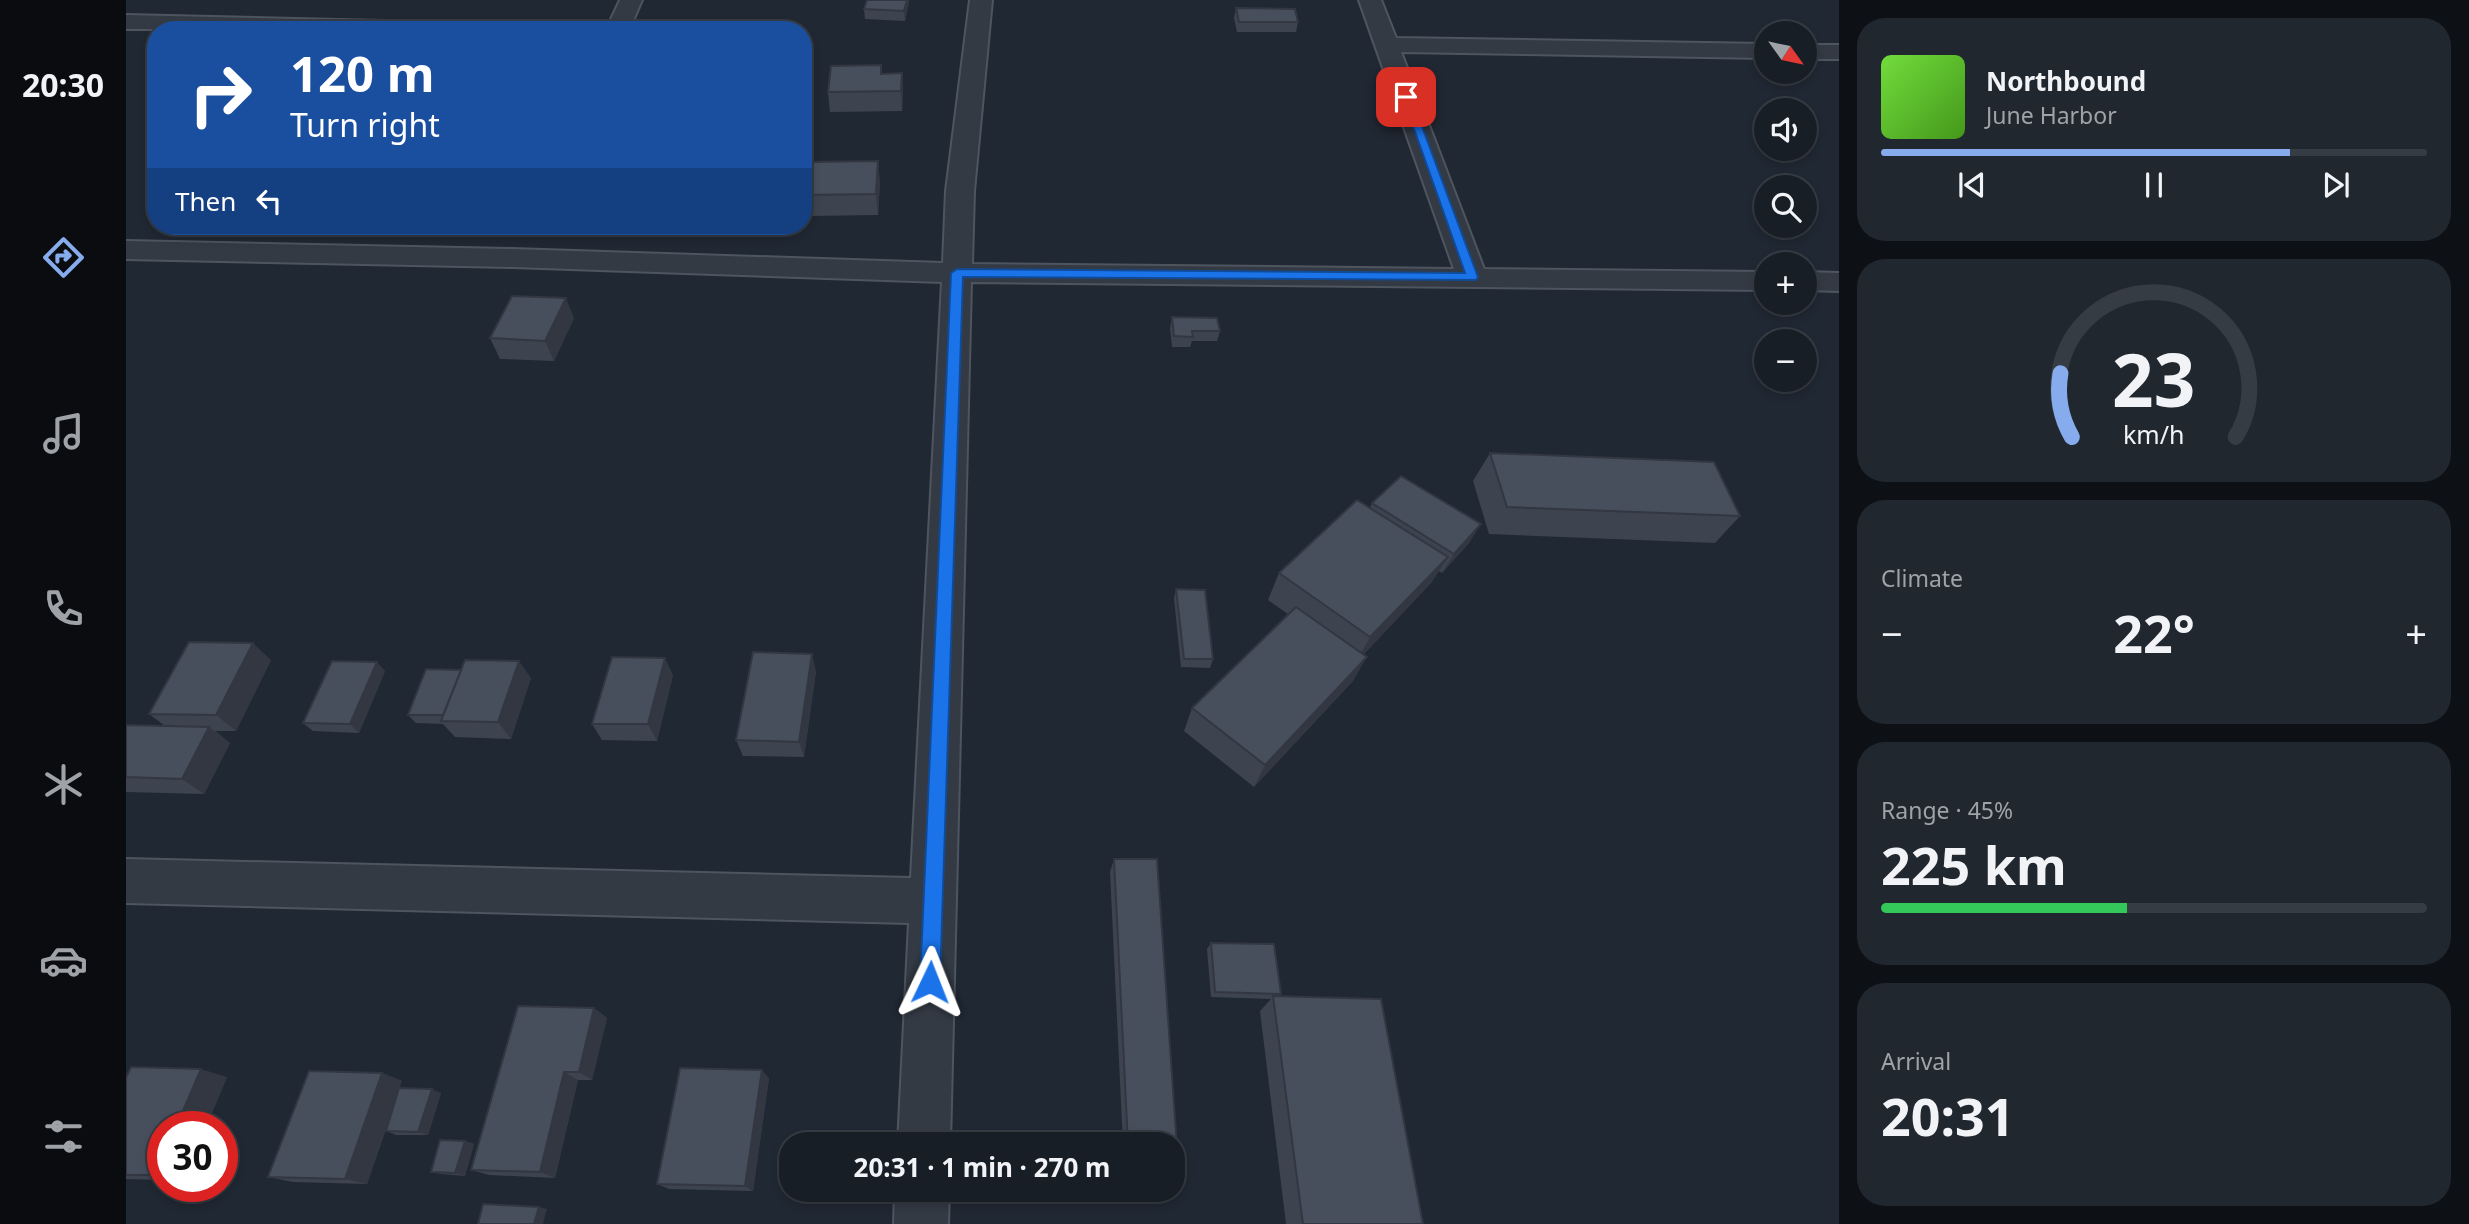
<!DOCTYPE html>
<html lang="en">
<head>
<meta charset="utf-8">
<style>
  body { margin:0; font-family:"Noto Sans",sans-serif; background:#21272e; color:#f1f3f6; height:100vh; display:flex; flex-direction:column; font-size:26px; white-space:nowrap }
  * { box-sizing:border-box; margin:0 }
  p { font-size:23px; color:#9fa2a7 }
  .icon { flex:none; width:38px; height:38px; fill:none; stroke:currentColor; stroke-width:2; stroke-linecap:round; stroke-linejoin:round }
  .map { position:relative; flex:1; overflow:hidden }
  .sheet { display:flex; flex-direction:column; gap:18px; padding:18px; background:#0d1015; width:630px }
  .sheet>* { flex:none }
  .hud { position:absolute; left:21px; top:21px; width:665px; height:214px; border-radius:28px; box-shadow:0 4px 10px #0003,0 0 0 2px #363c43; background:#1a4fa0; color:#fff; overflow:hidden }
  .needle { width:46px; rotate:123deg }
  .fabs { position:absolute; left:1628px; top:21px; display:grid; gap:14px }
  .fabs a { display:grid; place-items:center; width:63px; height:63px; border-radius:50%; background:#181e26; box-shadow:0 4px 10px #0003,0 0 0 2px #363c43; font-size:35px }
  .speed { position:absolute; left:21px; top:1111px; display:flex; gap:14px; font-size:35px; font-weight:700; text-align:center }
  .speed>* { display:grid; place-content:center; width:91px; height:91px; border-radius:50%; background:#181e26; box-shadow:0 4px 10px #0003,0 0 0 2px #363c43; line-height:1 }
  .speed .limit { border:10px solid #d22; background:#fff; color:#111 }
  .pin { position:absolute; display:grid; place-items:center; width:60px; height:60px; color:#fff; margin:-30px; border-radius:14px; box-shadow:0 4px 10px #0006 }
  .me { position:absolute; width:77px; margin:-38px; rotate:2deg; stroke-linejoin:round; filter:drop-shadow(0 0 5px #0008) }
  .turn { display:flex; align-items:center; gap:24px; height:147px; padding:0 28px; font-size:32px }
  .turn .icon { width:91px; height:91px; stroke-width:2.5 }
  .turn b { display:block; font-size:49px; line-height:60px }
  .then { display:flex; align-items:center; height:66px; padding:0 28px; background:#0003; gap:14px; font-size:26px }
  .big { font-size:52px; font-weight:700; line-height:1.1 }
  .sheet .card { flex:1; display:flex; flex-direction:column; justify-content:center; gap:10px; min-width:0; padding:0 24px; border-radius:28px; background:#21272e }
  .sheet .dial { align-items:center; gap:0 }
  .dial svg { height:182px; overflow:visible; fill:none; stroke:#363c43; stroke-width:7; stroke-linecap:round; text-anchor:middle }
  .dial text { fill:#f1f3f6; stroke:none }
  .song { display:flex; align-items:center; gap:21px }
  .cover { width:84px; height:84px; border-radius:10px; background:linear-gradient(135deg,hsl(100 70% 55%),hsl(100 70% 35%)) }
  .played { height:7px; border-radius:4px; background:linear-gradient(90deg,#86acee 75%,#363c43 75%) }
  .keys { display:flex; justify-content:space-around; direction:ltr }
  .heat { display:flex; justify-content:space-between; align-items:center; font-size:38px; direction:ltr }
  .charge { height:10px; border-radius:5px; background:linear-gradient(90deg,#34c759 45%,#363c43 0) }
  .trip { position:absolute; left:653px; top:1132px; width:406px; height:70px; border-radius:28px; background:#181e26; box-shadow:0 4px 10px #0003,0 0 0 2px #363c43; font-weight:700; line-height:70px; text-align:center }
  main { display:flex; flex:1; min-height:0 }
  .menu { display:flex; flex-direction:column; width:126px; justify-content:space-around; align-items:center; background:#0a0c0f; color:#9fa2a7 }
  .menu .icon { width:49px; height:49px }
  .menu .on { color:#86acee }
  .menu b { font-size:32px; color:#f1f3f6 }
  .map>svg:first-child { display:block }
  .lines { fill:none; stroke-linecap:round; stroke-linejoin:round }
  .minor-casing { stroke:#4e555f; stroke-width:4 }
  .minor { fill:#333a44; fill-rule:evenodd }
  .wall { fill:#3d4450 }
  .shaded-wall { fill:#323741 }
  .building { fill:#474f5d; stroke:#323741; stroke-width:2 }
  .route { fill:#1a73e8; stroke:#114b97; stroke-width:2 }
</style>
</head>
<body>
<main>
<nav class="menu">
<b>20:30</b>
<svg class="icon on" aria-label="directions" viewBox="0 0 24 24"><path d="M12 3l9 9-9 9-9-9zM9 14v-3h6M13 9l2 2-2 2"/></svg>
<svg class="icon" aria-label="music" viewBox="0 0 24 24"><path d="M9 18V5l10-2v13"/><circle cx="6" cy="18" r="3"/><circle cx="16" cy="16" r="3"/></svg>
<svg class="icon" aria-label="phone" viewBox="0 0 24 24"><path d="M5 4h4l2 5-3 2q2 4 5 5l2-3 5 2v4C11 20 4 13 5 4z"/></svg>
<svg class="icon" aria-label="climate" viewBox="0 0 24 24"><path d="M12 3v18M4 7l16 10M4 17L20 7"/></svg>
<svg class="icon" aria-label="car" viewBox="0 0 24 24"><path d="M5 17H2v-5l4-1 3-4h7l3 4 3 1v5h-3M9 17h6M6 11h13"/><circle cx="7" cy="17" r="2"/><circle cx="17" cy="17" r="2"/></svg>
<svg class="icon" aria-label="filters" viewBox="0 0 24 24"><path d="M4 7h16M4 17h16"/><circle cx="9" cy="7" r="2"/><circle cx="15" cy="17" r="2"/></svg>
</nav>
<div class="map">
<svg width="1713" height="1224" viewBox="0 0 1713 1224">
  <rect width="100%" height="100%" fill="#202833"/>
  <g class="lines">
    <g class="minor-casing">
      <g id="minor">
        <polygon points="494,0 516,0 503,30 480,30"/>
        <polygon points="844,0 866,0 848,191 846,264 1328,269 1233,0 1255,0 1270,38 1640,44 1640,58 1275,52 1358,269 1640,272 1640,290 845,282 824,1144 772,1144 783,923 0,903 0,859 785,878 816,282 387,267 0,259 0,241 387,249 817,263 820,191"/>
        <polygon points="0,15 343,23 354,30 0,29"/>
        <rect x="1678" y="45" width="35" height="14"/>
        <polygon points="1678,272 1713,273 1713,291 1678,290"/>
        <polygon points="769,1190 823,1190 822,1224 768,1224"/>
      </g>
    </g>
    <use href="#minor" class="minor"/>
  </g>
  <g class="wall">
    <polygon points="741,0 783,0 779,21 739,19 738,9"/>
    <polygon points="1110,8 1172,22 1170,32 1111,32 1108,18"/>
    <polygon points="776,73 777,93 776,111 704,112 702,92 756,74"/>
    <polygon points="754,181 752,215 683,216 679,195"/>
    <polygon points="1046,317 1094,331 1091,341 1066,341 1064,347 1046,347 1044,328"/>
    <polygon points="448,318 428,361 374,359 364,338"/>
    <polygon points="1364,453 1614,516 1589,543 1363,534 1347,481"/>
    <polygon points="1246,503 1343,543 1316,573 1313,571 1305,583 1238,654 1227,681 1128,787 1058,731 1066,708 1162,614 1142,600 1153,573 1244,508"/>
    <polygon points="1050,589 1087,659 1084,668 1055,667 1048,598"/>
    <polygon points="145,660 110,731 89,731 104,743 78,794 0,792 0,725 39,726 23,714"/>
    <polygon points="259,671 233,733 187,731 177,723"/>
    <polygon points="690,671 678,757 617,756 610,740"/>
    <polygon points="547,675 531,741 476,740 466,724"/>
    <polygon points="405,678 385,739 329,737 317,724 290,723 282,715"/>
    <polygon points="988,859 1031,859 1053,1176 1046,1181 1046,1144 997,1144 984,872"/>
    <polygon points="1085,943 1155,994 1153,996 1297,1224 1160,1224 1134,1011 1145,999 1085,997 1081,949"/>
    <polygon points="468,1008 481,1018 466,1080 452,1080 429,1178 363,1175 345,1170"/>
    <polygon points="256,1073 276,1081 273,1088 315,1093 302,1135 270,1135 260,1131 270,1100 241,1184 167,1182 142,1177"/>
    <polygon points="101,1077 80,1127 37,1127 37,1180 0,1179 0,1078"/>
    <polygon points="643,1078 627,1191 543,1189 531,1184"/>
    <polygon points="339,1141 348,1144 339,1176 315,1174 305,1172"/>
  </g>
  <g class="shaded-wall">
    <polygon points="781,0 783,0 783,3 779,21 778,11"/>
    <polygon points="776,73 777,93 776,111 775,91"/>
    <polygon points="752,161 754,181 752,215 750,194"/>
    <polygon points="440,298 448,318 428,361 419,341"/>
    <polygon points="1355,524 1343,543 1316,573 1328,554"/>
    <polygon points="1322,557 1305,583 1230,662 1244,637"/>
    <polygon points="127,643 145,660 110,731 90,715"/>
    <polygon points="686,654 690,671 678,757 673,742"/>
    <polygon points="1241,657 1227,681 1128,787 1139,765"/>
    <polygon points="539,658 547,675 531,741 522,724"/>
    <polygon points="393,661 405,678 385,739 372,722"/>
    <polygon points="251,662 259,671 233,733 224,724"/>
    <polygon points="83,727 104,743 78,794 56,779"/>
    <polygon points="468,1008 481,1018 466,1080 453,1072"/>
    <polygon points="75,1069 101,1077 80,1127 50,1127"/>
    <polygon points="636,1070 643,1078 627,1191 619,1186"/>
    <polygon points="438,1072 452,1080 429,1178 414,1172"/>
    <polygon points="256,1073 276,1081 241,1184 219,1179"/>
    <polygon points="306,1089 315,1093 302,1135 292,1132"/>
    <polygon points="339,1141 348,1144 339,1176 329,1173"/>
    <polygon points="37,1156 37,1177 28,1175"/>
    <polygon points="413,1207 421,1209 417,1224 408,1224"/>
  </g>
  <g class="building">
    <polygon points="741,0 781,0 778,11 738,9"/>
    <polygon points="1110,8 1169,9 1172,22 1113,22"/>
    <polygon points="755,65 755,74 776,73 775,91 702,92 705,66"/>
    <polygon points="752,161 750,194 679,195 684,162"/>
    <polygon points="386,296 440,298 419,341 364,338"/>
    <polygon points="1046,317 1091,318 1094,331 1066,331 1067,337 1048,336"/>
    <polygon points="1364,453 1588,462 1614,516 1381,507"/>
    <polygon points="1275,476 1355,524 1328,554 1246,503"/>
    <polygon points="1231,500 1322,557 1244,637 1153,573"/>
    <polygon points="1050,589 1079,590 1087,659 1058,659"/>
    <polygon points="1170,607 1241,657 1139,765 1066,708"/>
    <polygon points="63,642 127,643 90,715 23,714"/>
    <polygon points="627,652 686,654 673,742 610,740"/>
    <polygon points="486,657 539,658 522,724 466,724"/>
    <polygon points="339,660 393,661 372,722 315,721"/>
    <polygon points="206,661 251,662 224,724 177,723"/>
    <polygon points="300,669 335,670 317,715 282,715"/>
    <polygon points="0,725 83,727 56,779 0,777"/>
    <polygon points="988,859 1031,859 1053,1176 1046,1176 1046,1144 1002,1144"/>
    <polygon points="1085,943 1148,944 1155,994 1089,992"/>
    <polygon points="1147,996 1255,999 1297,1224 1177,1224"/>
    <polygon points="392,1006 468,1008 453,1072 438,1072 414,1172 345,1170"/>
    <polygon points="5,1067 75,1069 50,1127 37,1127 37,1156 28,1175 0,1175 0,1078"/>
    <polygon points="554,1068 636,1070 619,1186 531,1184"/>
    <polygon points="183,1071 256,1073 219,1179 142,1177"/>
    <polygon points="273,1088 306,1089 292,1132 260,1131"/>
    <polygon points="314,1140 339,1141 329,1173 305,1172"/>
    <polygon points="357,1204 413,1207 408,1224 352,1224"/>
  </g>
  <polygon class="route" points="1276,95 1285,97 1352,277 1350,280 837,277 814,982 811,989 804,992 797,989 794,982 825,273 831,269 1339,273"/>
</svg>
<div class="fabs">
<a><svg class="needle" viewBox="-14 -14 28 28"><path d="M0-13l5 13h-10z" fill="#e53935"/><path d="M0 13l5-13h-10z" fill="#9fa2a7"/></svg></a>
<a><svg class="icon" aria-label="sound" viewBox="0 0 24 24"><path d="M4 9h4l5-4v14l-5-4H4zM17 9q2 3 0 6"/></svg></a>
<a><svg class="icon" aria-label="search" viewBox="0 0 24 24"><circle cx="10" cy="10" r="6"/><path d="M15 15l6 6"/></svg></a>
<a>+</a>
<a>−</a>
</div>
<div class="speed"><div class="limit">30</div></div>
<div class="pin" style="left:1280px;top:97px;background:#d93025"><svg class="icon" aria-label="arrive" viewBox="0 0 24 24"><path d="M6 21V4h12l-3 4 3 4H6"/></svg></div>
<svg class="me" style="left:804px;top:982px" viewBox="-20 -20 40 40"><path d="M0-17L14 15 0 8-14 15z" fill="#1a73e8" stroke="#fff" stroke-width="4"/></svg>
<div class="trip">20:31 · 1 min · 270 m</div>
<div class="hud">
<div class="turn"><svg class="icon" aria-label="right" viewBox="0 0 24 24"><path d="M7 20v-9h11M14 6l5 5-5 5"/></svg><div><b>120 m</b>Turn right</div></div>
<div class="then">Then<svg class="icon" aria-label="left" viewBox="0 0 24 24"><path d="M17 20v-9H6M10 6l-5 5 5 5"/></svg></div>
</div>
</div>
<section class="sheet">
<div class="card">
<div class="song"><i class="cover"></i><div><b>Northbound</b><p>June Harbor</p></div></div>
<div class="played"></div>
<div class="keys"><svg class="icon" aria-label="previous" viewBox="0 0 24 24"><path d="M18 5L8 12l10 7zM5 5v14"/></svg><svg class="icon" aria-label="pause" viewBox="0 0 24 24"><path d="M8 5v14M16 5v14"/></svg><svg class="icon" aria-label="next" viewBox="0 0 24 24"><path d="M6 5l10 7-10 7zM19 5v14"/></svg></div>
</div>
<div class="card dial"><svg viewBox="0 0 100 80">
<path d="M14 69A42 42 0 1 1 86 69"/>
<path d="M14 69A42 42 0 0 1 9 41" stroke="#86acee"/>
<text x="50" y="56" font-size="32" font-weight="700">23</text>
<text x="50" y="72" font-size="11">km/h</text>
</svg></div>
<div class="card"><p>Climate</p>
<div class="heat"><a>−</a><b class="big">22°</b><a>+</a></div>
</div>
<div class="card"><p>Range · 45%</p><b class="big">225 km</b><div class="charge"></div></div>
<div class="card"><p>Arrival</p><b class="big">20:31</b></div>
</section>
</main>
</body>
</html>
